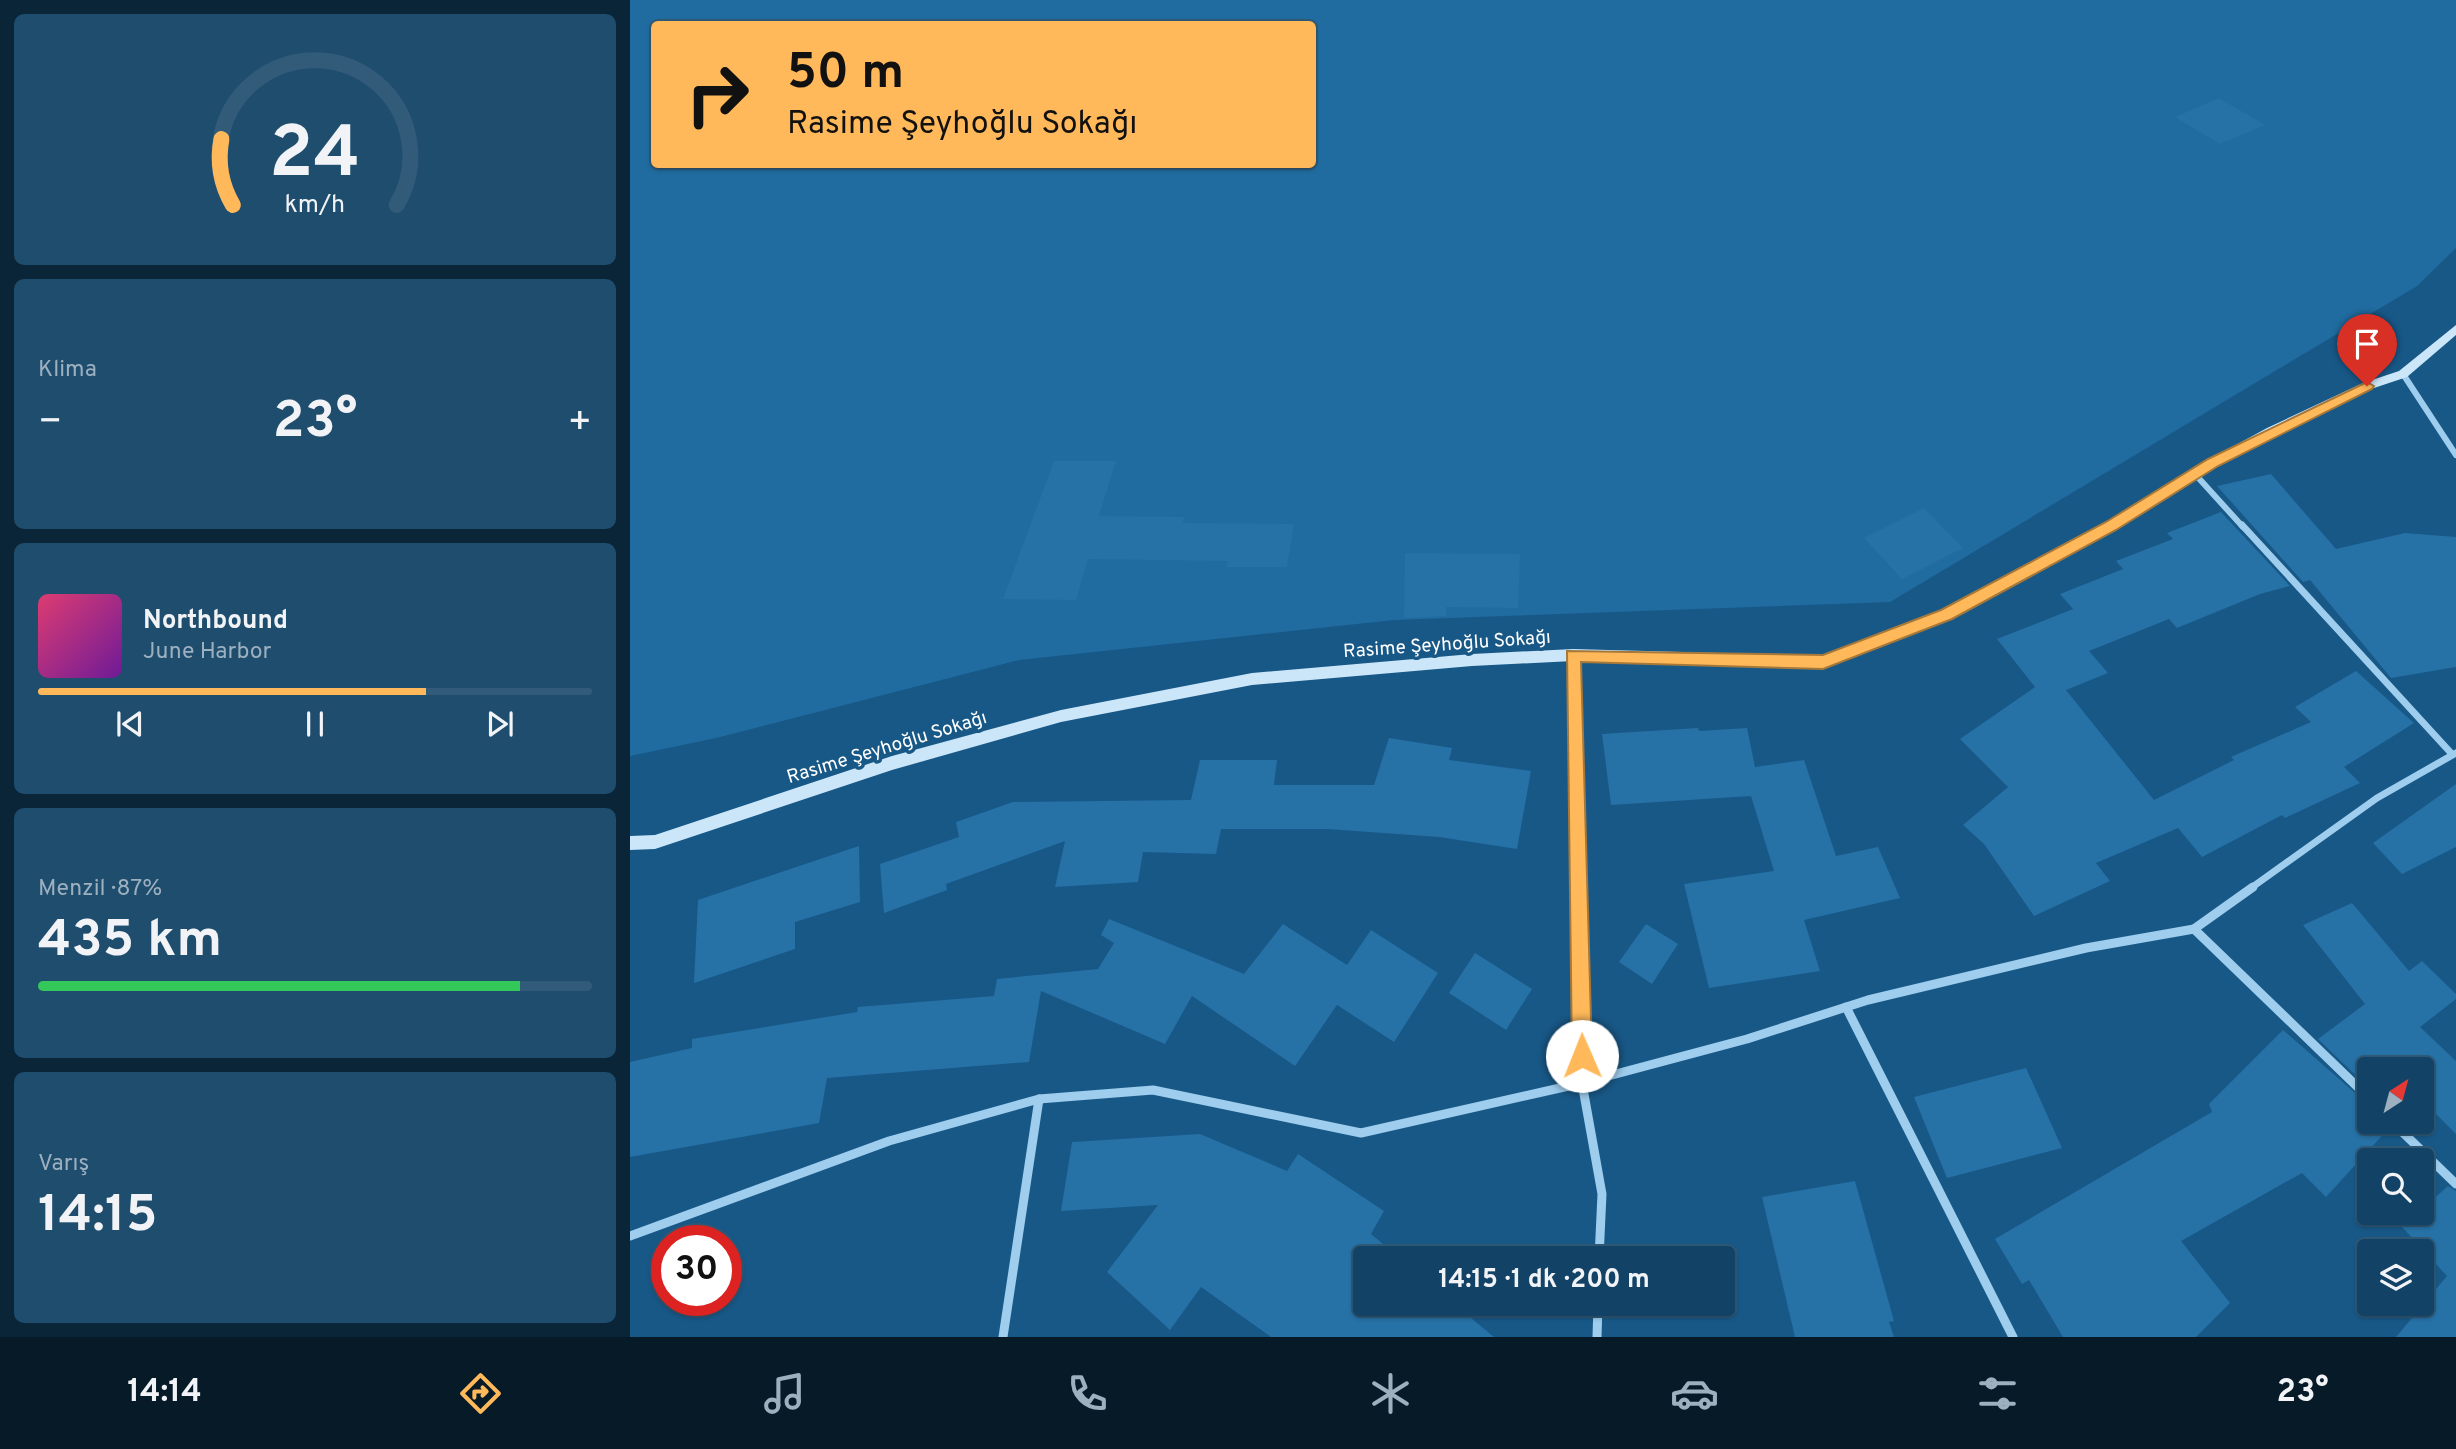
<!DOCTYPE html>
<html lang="tr">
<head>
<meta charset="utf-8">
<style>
  body { margin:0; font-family:Overpass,sans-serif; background:#1f4d6e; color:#f1f3f6; height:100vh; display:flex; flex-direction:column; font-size:26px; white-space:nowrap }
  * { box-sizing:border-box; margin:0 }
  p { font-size:23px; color:#9cb0bf }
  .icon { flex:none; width:38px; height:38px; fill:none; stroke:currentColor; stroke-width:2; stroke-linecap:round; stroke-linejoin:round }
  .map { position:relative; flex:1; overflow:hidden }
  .drawer { display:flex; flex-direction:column; gap:14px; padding:14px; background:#0a2438; width:630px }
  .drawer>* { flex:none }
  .guide { position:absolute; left:21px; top:21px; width:665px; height:147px; border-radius:7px; box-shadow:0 2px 5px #0004,0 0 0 2px #315b79; background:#ffb95a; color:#111; overflow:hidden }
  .needle { width:46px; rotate:36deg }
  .tools { position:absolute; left:1727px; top:1057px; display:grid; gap:14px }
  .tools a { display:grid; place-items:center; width:77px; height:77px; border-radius:7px; background:#124265; box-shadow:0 2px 5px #0004,0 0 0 2px #315b79; font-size:35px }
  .speed { position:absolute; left:21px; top:1225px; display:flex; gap:14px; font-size:35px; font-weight:700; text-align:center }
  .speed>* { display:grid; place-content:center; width:91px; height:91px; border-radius:50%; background:#124265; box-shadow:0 2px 5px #0004,0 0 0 2px #315b79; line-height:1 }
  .speed .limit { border:10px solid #d22; background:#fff; color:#111 }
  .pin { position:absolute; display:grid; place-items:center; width:60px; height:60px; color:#fff; margin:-72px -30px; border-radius:50% 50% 50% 0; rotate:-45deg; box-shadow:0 0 7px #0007 }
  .pin .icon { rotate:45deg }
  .me { position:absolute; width:77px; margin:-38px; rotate:359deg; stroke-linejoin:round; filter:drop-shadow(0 0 5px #0008) }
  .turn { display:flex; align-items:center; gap:24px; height:147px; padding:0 21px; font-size:32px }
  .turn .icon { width:91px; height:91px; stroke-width:2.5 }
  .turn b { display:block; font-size:49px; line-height:60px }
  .big { font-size:52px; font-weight:700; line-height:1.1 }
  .drawer .tile { flex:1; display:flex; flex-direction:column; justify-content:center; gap:10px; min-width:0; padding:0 24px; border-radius:10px; background:#1f4d6e }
  .drawer .dial { align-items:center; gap:0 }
  .dial svg { height:182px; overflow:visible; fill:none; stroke:#315b79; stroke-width:7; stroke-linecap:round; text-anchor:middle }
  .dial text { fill:#f1f3f6; stroke:none }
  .song { display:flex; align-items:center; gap:21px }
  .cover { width:84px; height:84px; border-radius:10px; background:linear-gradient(135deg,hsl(340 70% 55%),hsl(280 70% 35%)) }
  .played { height:7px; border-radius:4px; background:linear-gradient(90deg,#ffb95a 70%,#315b79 70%) }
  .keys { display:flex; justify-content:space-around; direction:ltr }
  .heat { display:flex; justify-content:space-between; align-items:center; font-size:38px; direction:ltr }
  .charge { height:10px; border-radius:5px; background:linear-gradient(90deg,#34c759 87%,#315b79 0) }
  .trip { position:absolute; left:723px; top:1246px; width:382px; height:70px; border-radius:7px; background:#124265; box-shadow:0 2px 5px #0004,0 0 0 2px #315b79; font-weight:700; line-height:70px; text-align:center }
  .dock { display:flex; height:112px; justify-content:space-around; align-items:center; background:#071a28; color:#9cb0bf }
  .dock .icon { width:49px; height:49px }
  .dock .selected { color:#ffb95a }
  .dock b { font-size:32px; color:#f1f3f6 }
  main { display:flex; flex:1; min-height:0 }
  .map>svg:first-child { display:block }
  .green { fill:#206ca0; fill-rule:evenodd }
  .building { fill:#2671a6 }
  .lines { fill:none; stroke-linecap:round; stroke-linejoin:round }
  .minor-far2 { stroke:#9ecded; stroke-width:6 }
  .minor-far1 { stroke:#9ecded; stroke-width:7 }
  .minor { stroke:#9ecded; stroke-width:9 }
  .secondary { fill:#cbe6f9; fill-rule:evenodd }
  .route { fill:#ffb95a; stroke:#a6783a; stroke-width:2 }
  .labels { text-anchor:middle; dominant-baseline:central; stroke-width:7; stroke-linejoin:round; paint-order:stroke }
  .street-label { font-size:19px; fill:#fff; stroke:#185887 }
</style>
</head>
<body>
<main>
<section class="drawer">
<div class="tile dial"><svg viewBox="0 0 100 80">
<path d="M14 69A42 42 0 1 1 86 69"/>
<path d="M14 69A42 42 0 0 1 9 40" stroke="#ffb95a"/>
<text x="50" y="56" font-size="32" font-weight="700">24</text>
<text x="50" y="72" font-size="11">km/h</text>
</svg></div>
<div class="tile"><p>Klima</p>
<div class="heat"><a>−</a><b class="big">23°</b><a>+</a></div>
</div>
<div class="tile">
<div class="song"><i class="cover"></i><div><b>Northbound</b><p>June Harbor</p></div></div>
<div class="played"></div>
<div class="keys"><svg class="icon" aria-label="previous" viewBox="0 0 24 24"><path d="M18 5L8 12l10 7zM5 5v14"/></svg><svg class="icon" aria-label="pause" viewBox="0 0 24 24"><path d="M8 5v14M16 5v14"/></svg><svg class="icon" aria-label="next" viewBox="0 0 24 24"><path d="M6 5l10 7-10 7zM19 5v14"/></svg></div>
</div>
<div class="tile"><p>Menzil · 87%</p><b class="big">435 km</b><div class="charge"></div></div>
<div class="tile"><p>Varış</p><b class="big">14:15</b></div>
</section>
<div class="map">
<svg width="1826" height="1337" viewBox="0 0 1826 1337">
  <rect width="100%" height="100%" fill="#185887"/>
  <path class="green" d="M0,0H1826V248L1787,286L1260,602L764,620L389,660L86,738L0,756ZM24,24H682V164H24Z"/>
  <g class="building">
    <polygon points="1589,98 1635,125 1590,144 1545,117"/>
    <polygon points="424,461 486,461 469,516 554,517 553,523 664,524 657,567 596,567 598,561 458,559 446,600 373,599"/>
    <polygon points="1641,474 1706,549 1775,533 1826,537 1826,667 1761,678 1680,580 1673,582 1587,486"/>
    <polygon points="1294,508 1333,548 1272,579 1234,538"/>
    <polygon points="1591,512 1660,586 1630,594 1547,628 1539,619 1459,651 1478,673 1436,690 1524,800 1604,760 1601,757 1681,722 1665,707 1726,671 1784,723 1714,767 1730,783 1655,818 1652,815 1572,857 1548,828 1466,863 1480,881 1404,916 1354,844 1333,825 1378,787 1330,739 1405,687 1367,639 1443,609 1430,594 1493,569 1486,561 1543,539 1537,533"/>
    <polygon points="775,553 890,554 888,608 816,607 816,616 774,618"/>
    <polygon points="1068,728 1069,731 1117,728 1125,767 1174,760 1206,856 1248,847 1270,898 1174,920 1190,971 1079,988 1054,884 1144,871 1121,796 981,805 972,734"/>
    <polygon points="759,738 822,748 819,760 901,771 887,849 809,837 698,829 591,829 586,854 513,852 508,882 425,887 435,841 316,884 317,890 254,913 250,864 329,837 326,822 383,802 561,800 570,760 647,760 644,785 744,785"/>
    <polygon points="1826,784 1826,847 1772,874 1743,843"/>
    <polygon points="229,846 230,902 165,922 165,949 64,983 68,900"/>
    <polygon points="1722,903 1779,971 1792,961 1826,994 1826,999 1790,1027 1826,1061 1826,1134 1792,1100 1792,1069 1740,1069 1740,1089 1688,1039 1735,1004 1673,925"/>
    <polygon points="479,919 614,974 653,924 717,965 741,930 808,973 764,1042 707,1005 665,1066 562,996 535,1044 411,991 399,1062 197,1078 189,1123 0,1157 0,1062 62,1048 62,1039 227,1012 228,1007 364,996 367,979 468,969 484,943 471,935"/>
    <polygon points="1016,924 1048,944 1022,984 989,962"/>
    <polygon points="845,953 902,989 876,1030 819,993"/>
    <polygon points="1653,1030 1740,1106 1740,1122 1755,1122 1759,1128 1696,1197 1672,1173 1551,1241 1600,1303 1566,1337 1433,1337 1399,1280 1392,1284 1365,1239 1582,1112 1579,1104"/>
    <polygon points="1396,1068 1432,1148 1317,1178 1284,1097"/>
    <polygon points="570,1134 657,1171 668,1154 754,1211 741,1234 770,1258 735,1258 735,1304 824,1304 864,1337 641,1337 571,1287 540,1330 477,1272 528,1205 431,1211 442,1142"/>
    <polygon points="1225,1181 1264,1321 1259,1322 1264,1337 1165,1337 1132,1197"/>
    <polygon points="1818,1186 1826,1191 1826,1337 1766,1337 1817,1276 1772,1227 1788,1213 1792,1213 1792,1209"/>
  </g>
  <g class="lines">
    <g class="minor-far2">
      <polyline points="1773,374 1826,455"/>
      <polyline points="1564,473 1613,527"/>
    </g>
    <g class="minor-far1">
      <polyline points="1612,525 1821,753"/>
      <polyline points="943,655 948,888"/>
      <polyline points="1621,888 1747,798 1826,753"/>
    </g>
    <g class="minor">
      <polyline points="948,887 952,1083 972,1194 969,1258"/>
      <polyline points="1564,929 1740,1099"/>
      <polyline points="1216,1007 1383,1337"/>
      <polyline points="1762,1122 1826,1184"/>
      <polyline points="0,1236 259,1141 409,1099 523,1090 731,1133 952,1083 1117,1039 1238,1000 1456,948 1564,929 1623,887"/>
      <polyline points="373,1337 409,1099"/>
      <polyline points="967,1337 968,1304"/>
    </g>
    <polygon class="secondary" points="1826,325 1826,335 1777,377 1741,389 1645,434 1568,476 1486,529 1322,619 1193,668 943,661 842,666 622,685 431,722 262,770 25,849 0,850 0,836 25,835 262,756 431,710 622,673 842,654 943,649 1193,656 1312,611 1476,523 1560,470 1637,428 1733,383 1769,371"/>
  </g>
  <polygon class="route" points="1737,382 1744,386 1742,389 1588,466 1486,530 1322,619 1193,669 951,662 962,1056 959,1063 952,1066 945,1063 942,1056 937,651 1193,655 1311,610 1476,522 1578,459"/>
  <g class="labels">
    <g class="street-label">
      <text transform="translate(817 645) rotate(-4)">Rasime Şeyhoğlu Sokağı</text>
      <text transform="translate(257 748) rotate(-17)">Rasime Şeyhoğlu Sokağı</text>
    </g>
  </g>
</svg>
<div class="tools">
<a><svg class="needle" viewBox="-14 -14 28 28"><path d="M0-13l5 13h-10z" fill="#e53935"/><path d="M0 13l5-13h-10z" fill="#9cb0bf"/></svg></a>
<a><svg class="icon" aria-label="search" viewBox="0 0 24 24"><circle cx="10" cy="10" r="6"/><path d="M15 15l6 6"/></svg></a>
<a><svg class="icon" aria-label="layers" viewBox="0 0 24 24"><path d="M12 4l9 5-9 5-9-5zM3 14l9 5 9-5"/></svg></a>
</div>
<div class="speed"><div class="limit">30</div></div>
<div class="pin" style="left:1737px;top:386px;background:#d93025"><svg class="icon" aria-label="arrive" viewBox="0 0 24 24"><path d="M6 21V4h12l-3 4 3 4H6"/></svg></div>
<svg class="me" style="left:952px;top:1056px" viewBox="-20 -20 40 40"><circle r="19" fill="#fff"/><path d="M0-13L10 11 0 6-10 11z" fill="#ffb95a"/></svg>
<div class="trip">14:15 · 1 dk · 200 m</div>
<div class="guide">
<div class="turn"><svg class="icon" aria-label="right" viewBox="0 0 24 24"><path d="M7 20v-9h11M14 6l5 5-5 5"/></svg><div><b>50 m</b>Rasime Şeyhoğlu Sokağı</div></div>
</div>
</div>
</main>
<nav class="dock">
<b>14:14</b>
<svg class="icon selected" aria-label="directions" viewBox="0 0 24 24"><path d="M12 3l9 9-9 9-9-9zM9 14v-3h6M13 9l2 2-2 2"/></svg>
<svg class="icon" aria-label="music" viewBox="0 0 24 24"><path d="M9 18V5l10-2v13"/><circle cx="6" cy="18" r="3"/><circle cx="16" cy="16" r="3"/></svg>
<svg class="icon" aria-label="phone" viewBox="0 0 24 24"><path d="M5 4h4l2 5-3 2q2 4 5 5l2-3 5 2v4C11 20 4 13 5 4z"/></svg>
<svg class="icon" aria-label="climate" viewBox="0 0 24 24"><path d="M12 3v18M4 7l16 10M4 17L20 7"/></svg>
<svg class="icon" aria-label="car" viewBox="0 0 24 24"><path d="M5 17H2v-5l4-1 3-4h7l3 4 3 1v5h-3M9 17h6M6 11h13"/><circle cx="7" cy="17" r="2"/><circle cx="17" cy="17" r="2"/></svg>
<svg class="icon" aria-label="filters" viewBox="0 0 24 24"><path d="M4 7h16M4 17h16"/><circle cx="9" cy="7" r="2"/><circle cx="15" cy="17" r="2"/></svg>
<b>23°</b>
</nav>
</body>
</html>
